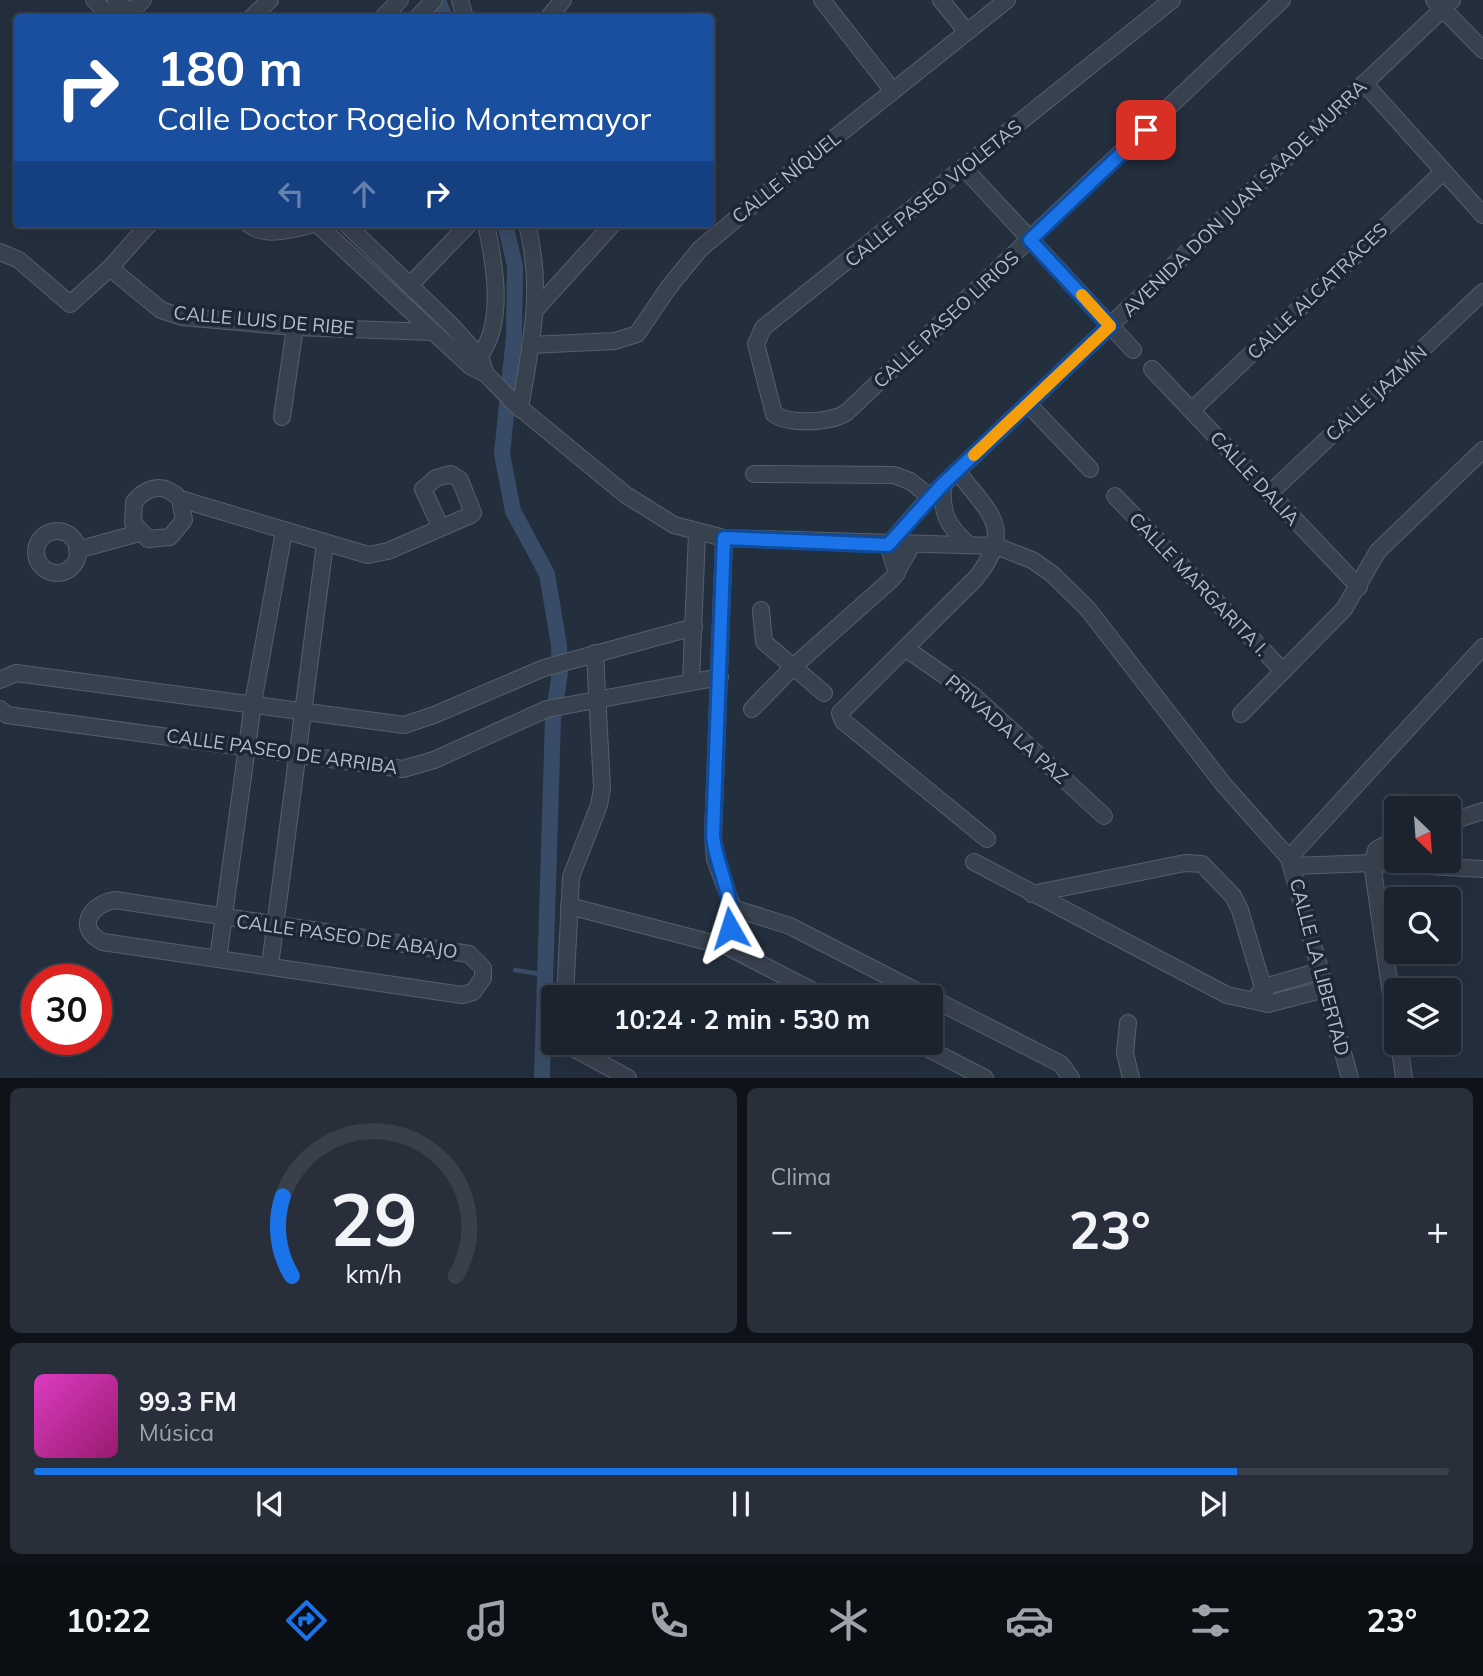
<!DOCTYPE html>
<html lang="es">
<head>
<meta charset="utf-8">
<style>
  body { margin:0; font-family:Mulish,sans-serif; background:#282f3a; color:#f1f3f6; height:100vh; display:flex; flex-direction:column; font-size:26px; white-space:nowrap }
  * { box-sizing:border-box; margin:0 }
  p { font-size:23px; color:#a0a4aa }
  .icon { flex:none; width:38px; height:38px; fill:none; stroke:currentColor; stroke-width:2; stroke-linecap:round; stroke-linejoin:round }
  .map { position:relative; height:1078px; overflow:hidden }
  .details { display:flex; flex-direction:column; gap:10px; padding:10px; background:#0f1319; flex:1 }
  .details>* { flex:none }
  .top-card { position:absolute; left:14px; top:14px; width:700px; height:214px; border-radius:7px; box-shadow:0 7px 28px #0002,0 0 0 2px #39404a; background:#1a4fa0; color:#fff; overflow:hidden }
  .needle { width:46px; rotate:155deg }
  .fabs { position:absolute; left:1384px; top:796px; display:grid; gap:14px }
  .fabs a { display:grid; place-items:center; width:77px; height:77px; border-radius:7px; background:#1b232e; box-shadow:0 7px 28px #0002,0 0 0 2px #39404a; font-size:35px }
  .speed { position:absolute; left:21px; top:964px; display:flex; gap:14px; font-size:35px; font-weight:700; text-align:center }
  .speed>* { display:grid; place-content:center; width:91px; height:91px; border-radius:50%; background:#1b232e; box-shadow:0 7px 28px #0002,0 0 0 2px #39404a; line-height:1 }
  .speed .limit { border:10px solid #d22; background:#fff; color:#111 }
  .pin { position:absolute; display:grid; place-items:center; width:60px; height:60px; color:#fff; margin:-30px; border-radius:14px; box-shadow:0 4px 10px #0006 }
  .me { position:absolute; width:77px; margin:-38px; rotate:354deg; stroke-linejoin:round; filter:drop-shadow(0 0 5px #0008) }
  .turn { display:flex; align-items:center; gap:24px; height:147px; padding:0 28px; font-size:32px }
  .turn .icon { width:91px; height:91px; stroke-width:2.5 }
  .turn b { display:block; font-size:49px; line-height:60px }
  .lanes { display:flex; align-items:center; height:66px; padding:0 28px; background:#0003; justify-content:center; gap:35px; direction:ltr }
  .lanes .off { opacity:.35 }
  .big { font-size:52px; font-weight:700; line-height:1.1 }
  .details .card { flex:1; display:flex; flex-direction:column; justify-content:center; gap:10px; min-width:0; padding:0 24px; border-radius:10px; background:#282f3a }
  .details .dial { align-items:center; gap:0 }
  .dial svg { height:182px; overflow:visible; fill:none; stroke:#39404a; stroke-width:7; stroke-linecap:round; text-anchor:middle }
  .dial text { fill:#f1f3f6; stroke:none }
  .song { display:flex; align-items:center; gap:21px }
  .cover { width:84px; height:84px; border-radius:10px; background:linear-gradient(135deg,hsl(310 70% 55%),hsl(320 70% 35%)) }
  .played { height:7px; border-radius:4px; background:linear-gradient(90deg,#1a73e8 85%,#39404a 85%) }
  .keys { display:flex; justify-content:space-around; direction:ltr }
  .heat { display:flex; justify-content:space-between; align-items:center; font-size:38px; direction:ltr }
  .details .tiles { flex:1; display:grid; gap:10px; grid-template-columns:1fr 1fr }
  .card:last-child { grid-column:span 2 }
  .trip { position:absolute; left:541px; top:985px; width:402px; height:70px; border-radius:7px; background:#1b232e; box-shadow:0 7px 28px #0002,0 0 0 2px #39404a; font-weight:700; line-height:70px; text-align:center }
  .menu { display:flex; height:112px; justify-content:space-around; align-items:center; background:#0b0e12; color:#a0a4aa }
  .menu .icon { width:49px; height:49px }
  .menu .on { color:#1a73e8 }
  .menu b { font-size:32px; color:#f1f3f6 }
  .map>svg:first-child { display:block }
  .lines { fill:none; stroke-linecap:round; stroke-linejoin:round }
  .stream { stroke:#394c67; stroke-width:4.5 }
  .canal { stroke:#394c67; stroke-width:16 }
  .minor-casing { stroke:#565f6c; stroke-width:18 }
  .minor { stroke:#38414e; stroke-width:16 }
  .route-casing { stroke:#114b97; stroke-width:18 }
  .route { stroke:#1a73e8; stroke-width:12 }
  .slow { stroke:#f59e0b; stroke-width:12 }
  .labels { text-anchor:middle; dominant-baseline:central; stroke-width:7; stroke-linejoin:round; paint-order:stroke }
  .street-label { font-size:19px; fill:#b4bcc9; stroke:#1d2633 }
</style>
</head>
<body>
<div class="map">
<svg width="1483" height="1078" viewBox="0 0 1483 1078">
  <rect width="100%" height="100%" fill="#242f3e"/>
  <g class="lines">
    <polyline class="stream" points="515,970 546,975"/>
    <g class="canal">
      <polyline points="438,0 445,18"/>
      <polyline points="505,224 515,266 514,336 502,454 513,511 547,574 559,645 560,672 553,719 542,1078"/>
    </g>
    <g class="minor-casing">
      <g id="minor">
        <polyline points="94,0 112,18"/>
        <polyline points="116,0 135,18"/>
        <polyline points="460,0 465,18"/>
        <polyline points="822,0 893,91"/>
        <polyline points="941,0 967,32"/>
        <path d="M1172,0L763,328L756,344L774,414C789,425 831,423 847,412L1282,0"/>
        <polyline points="1434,0 1483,50"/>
        <polyline points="130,13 143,0"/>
        <polyline points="251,18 270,0"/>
        <polyline points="382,18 400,0"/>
        <polyline points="417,18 434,0"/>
        <polyline points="548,18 563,0"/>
        <polyline points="1364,83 1483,215"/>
        <polyline points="964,168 1133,350"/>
        <path d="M248,224C267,239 294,228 316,224"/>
        <polyline points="317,224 470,366 486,374"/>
        <polyline points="346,224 451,325 480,357 486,374 514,403 626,495 674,525 724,538 996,546 1032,560 1051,573 1087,608 1224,785 1289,858 1350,1078"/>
        <polyline points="0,252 19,260 70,304 110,268 149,224"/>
        <polyline points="110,268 161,310 182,317 295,327 433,332"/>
        <polyline points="411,284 469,224"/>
        <polyline points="537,308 613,224"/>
        <polyline points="530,345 615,341 637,334 669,287 700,249 793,171 1007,0"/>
        <path d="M474,362C507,330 495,265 486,224"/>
        <polyline points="1152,369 1359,587"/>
        <polyline points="1029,405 1090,469"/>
        <path d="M520,409C531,341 544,292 527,224"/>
        <polyline points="1192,410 1443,172"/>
        <polyline points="282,417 295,327"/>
        <path d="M957,471C990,514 1015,528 976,578L840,713L843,721L987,839"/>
        <polyline points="754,474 894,475 910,481 930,497"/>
        <path d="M943,484C941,513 947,526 969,545"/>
        <polyline points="1270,493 1483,292"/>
        <polyline points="1115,496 1283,671"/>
        <path d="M180,499L184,520L170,537L148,539L133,523L134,502C148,485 165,483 180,499L368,555L388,551L471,515L473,513L460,480L451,474L436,478L423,489L441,528"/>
        <circle cx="57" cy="552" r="21"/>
        <polyline points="724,538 713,836 715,859 733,908 728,947"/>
        <polyline points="77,550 139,533"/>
        <polyline points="897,573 888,545 930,497 1452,0"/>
        <polyline points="761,610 764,642 824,693"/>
        <polyline points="905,648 974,696 1104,816"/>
        <polyline points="0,680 16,673 404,725 434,715 544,668 694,627"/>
        <polyline points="691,681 697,533"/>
        <polyline points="0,709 7,715 403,769 434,760 547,709 720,677"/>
        <polyline points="752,709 794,666 893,578 912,545"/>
        <polyline points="1241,714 1344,609 1378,551 1483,450"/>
        <polyline points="1449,822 1483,811"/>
        <polyline points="1396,839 1376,850 1372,863 1396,1029"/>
        <polyline points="1289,858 1483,647"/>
        <polyline points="974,862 1227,995 1268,1004 1325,989"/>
        <polyline points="1293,866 1372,863 1483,869"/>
        <polyline points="1032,894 1185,863 1202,864 1233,896 1240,910 1268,1004"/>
        <path d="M115,900L469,954L483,968V978L473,992L462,995L103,942C75,929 90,904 115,900Z"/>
        <polyline points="569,906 728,947 827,998"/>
        <polyline points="733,908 790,926 930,998"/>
        <polyline points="218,959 253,703 284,531"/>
        <polyline points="270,965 325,544"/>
        <polyline points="1258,995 1264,987 1320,971"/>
        <polyline points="565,998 571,877 599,805 602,788 595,653"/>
        <polyline points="931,998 1061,1064 1071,1078"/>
        <polyline points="1128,1023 1125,1053 1131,1078"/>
        <polyline points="564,1043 628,1078"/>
        <polyline points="917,1043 985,1078"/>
        <polyline points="1399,1043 1404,1078"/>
      </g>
    </g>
    <use href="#minor" class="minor"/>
  </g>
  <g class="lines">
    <g class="route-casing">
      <path id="route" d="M730,928C735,897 716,867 713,836L724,538L888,545L943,484L1110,326L1030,240L1146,130"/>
    </g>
    <use href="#route" class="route"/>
    <polyline class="slow" points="974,455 1110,326 1082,295"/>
  </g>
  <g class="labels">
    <g class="street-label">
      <text transform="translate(786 177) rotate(-39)">CALLE NÍQUEL</text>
      <text transform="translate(933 193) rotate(-39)">CALLE PASEO VIOLETAS</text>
      <text transform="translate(1244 198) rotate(-44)">AVENIDA DON JUAN SAADE MURRA</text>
      <text transform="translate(1317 291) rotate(-44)">CALLE ALCATRACES</text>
      <text transform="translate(946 319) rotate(-43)">CALLE PASEO LIRIOS</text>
      <text transform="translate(264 320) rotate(5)">CALLE LUIS DE RIBE</text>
      <text transform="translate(1376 393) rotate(-43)">CALLE JAZMÍN</text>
      <text transform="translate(1255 478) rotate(47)">CALLE DALIA</text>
      <text transform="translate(1199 584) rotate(46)">CALLE MARGARITA I.</text>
      <text transform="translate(1007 729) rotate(41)">PRIVADA LA PAZ</text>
      <text transform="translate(282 751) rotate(8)">CALLE PASEO DE ARRIBA</text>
      <text transform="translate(347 936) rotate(8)">CALLE PASEO DE ABAJO</text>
      <text transform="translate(1320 967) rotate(75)">CALLE LA LIBERTAD</text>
    </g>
  </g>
</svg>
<div class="fabs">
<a><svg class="needle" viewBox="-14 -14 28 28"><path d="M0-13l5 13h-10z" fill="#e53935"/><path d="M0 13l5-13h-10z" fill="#a0a4aa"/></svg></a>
<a><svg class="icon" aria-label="search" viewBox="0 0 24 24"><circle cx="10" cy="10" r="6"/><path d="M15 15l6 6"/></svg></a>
<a><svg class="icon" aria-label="layers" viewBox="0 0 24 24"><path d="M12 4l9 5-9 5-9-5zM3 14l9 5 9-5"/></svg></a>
</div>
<div class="speed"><div class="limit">30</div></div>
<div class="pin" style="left:1146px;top:130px;background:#d93025"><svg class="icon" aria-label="arrive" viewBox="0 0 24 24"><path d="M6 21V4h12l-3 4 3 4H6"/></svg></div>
<svg class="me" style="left:730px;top:928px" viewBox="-20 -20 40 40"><path d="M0-17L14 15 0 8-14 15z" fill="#1a73e8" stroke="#fff" stroke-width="4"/></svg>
<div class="trip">10:24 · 2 min · 530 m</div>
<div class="top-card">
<div class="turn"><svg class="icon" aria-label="right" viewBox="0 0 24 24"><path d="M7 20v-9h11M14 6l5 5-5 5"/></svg><div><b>180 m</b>Calle Doctor Rogelio Montemayor</div></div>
<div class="lanes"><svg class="icon off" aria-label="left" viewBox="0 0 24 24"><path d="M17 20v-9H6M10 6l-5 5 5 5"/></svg><svg class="icon off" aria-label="ahead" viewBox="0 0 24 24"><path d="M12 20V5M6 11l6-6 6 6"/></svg><svg class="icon" aria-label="right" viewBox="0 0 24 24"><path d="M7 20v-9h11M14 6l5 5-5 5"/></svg></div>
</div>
</div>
<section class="details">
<div class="tiles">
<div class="card dial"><svg viewBox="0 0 100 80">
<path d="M14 69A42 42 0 1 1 86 69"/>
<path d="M14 69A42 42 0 0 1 10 34" stroke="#1a73e8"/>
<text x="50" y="56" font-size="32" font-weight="700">29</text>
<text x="50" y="72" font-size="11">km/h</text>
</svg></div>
<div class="card"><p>Clima</p>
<div class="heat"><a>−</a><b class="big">23°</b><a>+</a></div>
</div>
<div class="card">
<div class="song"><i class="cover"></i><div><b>99.3 FM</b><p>Música</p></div></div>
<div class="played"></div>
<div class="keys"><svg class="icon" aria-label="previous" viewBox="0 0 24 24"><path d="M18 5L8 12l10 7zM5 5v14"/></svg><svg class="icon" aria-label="pause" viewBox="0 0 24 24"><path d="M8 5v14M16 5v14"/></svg><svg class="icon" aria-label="next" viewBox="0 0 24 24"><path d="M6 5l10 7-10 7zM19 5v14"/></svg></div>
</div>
</div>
</section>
<nav class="menu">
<b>10:22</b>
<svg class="icon on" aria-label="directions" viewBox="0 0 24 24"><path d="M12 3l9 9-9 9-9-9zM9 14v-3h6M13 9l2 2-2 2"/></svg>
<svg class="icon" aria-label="music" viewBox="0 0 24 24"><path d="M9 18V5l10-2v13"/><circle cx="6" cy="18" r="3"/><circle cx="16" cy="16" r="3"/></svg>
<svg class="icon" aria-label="phone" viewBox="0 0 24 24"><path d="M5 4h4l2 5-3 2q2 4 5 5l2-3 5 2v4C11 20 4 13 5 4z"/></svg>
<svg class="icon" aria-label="climate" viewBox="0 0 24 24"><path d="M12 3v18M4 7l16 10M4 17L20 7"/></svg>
<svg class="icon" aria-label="car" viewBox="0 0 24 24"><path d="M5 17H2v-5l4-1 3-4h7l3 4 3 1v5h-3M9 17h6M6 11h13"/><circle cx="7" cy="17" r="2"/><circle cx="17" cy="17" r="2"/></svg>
<svg class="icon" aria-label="filters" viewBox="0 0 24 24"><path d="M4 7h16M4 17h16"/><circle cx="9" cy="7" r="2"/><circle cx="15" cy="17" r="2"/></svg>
<b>23°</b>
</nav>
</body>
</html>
